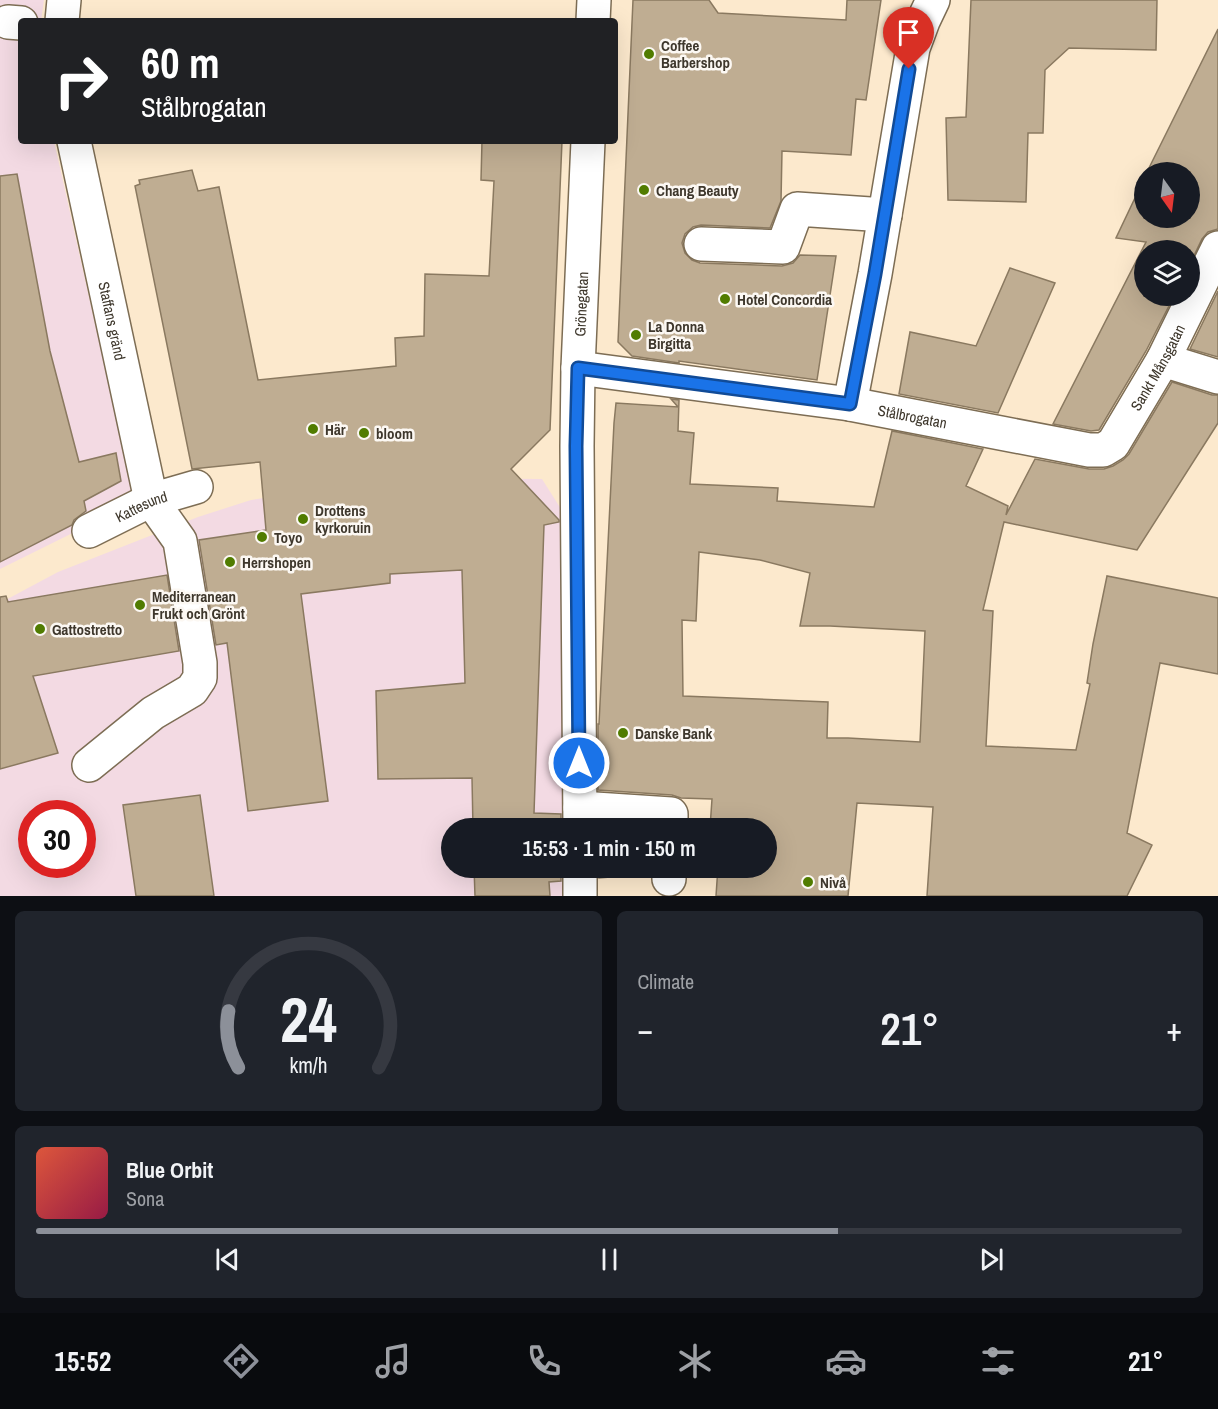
<!DOCTYPE html>
<html lang="en">
<head>
<meta charset="utf-8">
<style>
  body { margin:0; font-family:"Archivo Narrow",sans-serif; background:#20242c; color:#f1f3f6; height:100vh; display:flex; flex-direction:column; font-size:22px; white-space:nowrap }
  * { box-sizing:border-box; margin:0 }
  p { font-size:20px; color:#9ea1a6 }
  .icon { flex:none; width:33px; height:33px; fill:none; stroke:currentColor; stroke-width:2; stroke-linecap:round; stroke-linejoin:round }
  .map { position:relative; height:896px; overflow:hidden }
  .panel { display:flex; flex-direction:column; gap:15px; padding:15px; background:#0d0f14; flex:1 }
  .panel>* { flex:none }
  .guide { position:absolute; left:18px; top:18px; width:600px; height:126px; border-radius:6px; box-shadow:0 6px 24px #0002; background:#202124; color:#fff; overflow:hidden }
  .needle { width:39px; rotate:166deg }
  .buttons { position:absolute; left:1134px; top:162px; display:grid; gap:12px }
  .buttons a { display:grid; place-items:center; width:66px; height:66px; border-radius:50%; background:#171b24; box-shadow:0 6px 24px #0002; font-size:30px }
  .speed { position:absolute; left:18px; top:800px; display:flex; gap:12px; font-size:30px; font-weight:700; text-align:center }
  .speed>* { display:grid; place-content:center; width:78px; height:78px; border-radius:50%; background:#171b24; box-shadow:0 6px 24px #0002; line-height:1 }
  .speed .limit { border:9px solid #d22; background:#fff; color:#111 }
  .pin { position:absolute; display:grid; place-items:center; width:51px; height:51px; color:#fff; margin:-62px -26px; border-radius:50% 50% 50% 0; rotate:-45deg; box-shadow:0 0 6px #0007 }
  .pin .icon { rotate:45deg }
  .me { position:absolute; width:66px; margin:-33px; rotate:0deg; stroke-linejoin:round; filter:drop-shadow(0 0 4px #0008) }
  .turn { display:flex; align-items:center; gap:21px; height:126px; padding:0 24px; font-size:27px }
  .turn .icon { width:78px; height:78px; stroke-width:2.5 }
  .turn b { display:block; font-size:42px; line-height:51px }
  .big { font-size:45px; font-weight:600; line-height:1.1 }
  .panel .tile { flex:1; display:flex; flex-direction:column; justify-content:center; gap:9px; min-width:0; padding:0 21px; border-radius:9px; background:#20242c }
  .panel .dial { align-items:center; gap:0 }
  .dial svg { height:156px; overflow:visible; fill:none; stroke:#363941; stroke-width:7; stroke-linecap:round; text-anchor:middle }
  .dial text { fill:#f1f3f6; stroke:none }
  .song { display:flex; align-items:center; gap:18px }
  .cover { width:72px; height:72px; border-radius:9px; background:linear-gradient(135deg,hsl(10 70% 55%),hsl(340 70% 35%)) }
  .played { height:6px; border-radius:3px; background:linear-gradient(90deg,#8c9099 70%,#363941 70%) }
  .keys { display:flex; justify-content:space-around; direction:ltr }
  .heat { display:flex; justify-content:space-between; align-items:center; font-size:33px; direction:ltr }
  .panel .tiles { flex:1; display:grid; gap:15px; grid-template-columns:1fr 1fr }
  .tile:last-child { grid-column:span 2 }
  .trip { position:absolute; left:441px; top:818px; width:336px; height:60px; border-radius:30px; background:#171b24; box-shadow:0 6px 24px #0002; font-weight:600; line-height:60px; text-align:center }
  .tabs { display:flex; height:96px; justify-content:space-around; align-items:center; background:#090b0e; color:#9ea1a6 }
  .tabs .icon { width:42px; height:42px }
  .tabs .active { color:#8c9099 }
  .tabs b { font-size:27px; color:#f1f3f6 }
  .map>svg:first-child { display:block }
  .commercial { fill:#f3dae3; fill-rule:evenodd }
  .building { fill:#bfad92; stroke:#8a7960; stroke-width:1.5; fill-rule:evenodd }
  .lines { fill:none; stroke-linecap:round; stroke-linejoin:round }
  .minor-casing { stroke:#7d6d54; stroke-width:36 }
  .minor { stroke:#fff; stroke-width:33 }
  .route-casing { stroke:#114b97; stroke-width:15 }
  .route { stroke:#1a73e8; stroke-width:10 }
  .poi-dot { fill:#517c00; stroke:#fcf8f3; stroke-width:2 }
  .labels { text-anchor:middle; dominant-baseline:central; stroke-width:5; stroke-linejoin:round; paint-order:stroke }
  .poi-label { font-size:15px; font-weight:bold; fill:#3e372c; stroke:#fcf8f3; text-anchor:start }
  .street-label { font-size:15px; fill:#3e372c; stroke:#fcf8f3 }
</style>
</head>
<body>
<div class="map">
<svg width="1218" height="896" viewBox="0 0 1218 896">
  <rect width="100%" height="100%" fill="#fce9cd"/>
  <g class="commercial">
    <polygon points="0,0 44,0 41,21 21,21 21,141 54,141 133,493 107,516 0,569"/>
    <path d="M393,478L542,479L561,509L568,828H452V867H569L570,896H0V603L58,572L198,517L251,500ZM32,813H82V864H32Z"/>
  </g>
  <g class="building">
    <polygon points="633,0 709,0 718,13 846,20 847,0 881,0 866,100 856,99 851,155 782,151 781,201 770,228 701,225 693,227 685,234 682,243 685,253 692,260 700,263 782,266 793,263 800,255 836,256 817,380 679,361 679,363 632,356 618,342"/>
    <polygon points="971,0 1157,0 1156,50 1069,48 1045,70 1043,133 1028,133 1026,202 948,200 946,118 966,117"/>
    <polygon points="1218,29 1218,229 1208,232 1202,239 1190,264 1190,250 1144,250 1144,296 1174,296 1146,351 1099,430 1091,431 1053,424 1146,242 1116,238 1144,179 1144,218 1190,218 1190,172 1147,172"/>
    <polygon points="482,141 562,141 550,430 511,469 559,520 559,522 544,525 534,813 561,814 561,828 473,828 472,778 378,779 376,691 465,683 462,570 390,574 390,583 301,594 328,801 248,811 227,643 216,645 199,540 266,530 260,462 192,469 135,186 140,184 139,180 192,170 198,191 219,187 258,380 396,366 395,338 424,336 425,274 489,276 494,181 481,180"/>
    <polygon points="17,174 50,351 79,462 116,453 121,481 84,501 86,511 74,520 72,525 0,562 0,176"/>
    <polygon points="1010,268 1055,283 998,413 899,394 910,332 976,346"/>
    <polygon points="1218,291 1218,357 1190,349"/>
    <path d="M1172,382L1212,395H1218V423L1137,550L1004,522L983,610L993,611L986,746L1076,750L1090,684L1087,683L1093,644L1107,576L1218,598V674L1160,663L1127,833L1152,845L1127,896H927L933,807L857,803L848,896H716L718,867H766V828H710L712,799L681,798L672,795L598,790V724H599L614,423L616,403L678,407L671,399L679,400L678,431L694,433L690,484L778,488L777,501L874,507L892,431L983,449L966,486L1008,506L1006,515L1035,459L1089,469H1104L1113,466L1123,460L1129,454ZM699,552L760,560L810,573L800,626H830L925,631L920,742L848,738H827L828,702L683,696L682,620L696,621Z"/>
    <polygon points="167,575 179,651 33,676 58,753 0,769 0,597 6,596 8,602"/>
    <polygon points="200,795 214,896 136,896 123,805"/>
    <polygon points="474,867 561,867 561,881 549,882 550,896 475,896"/>
    <polygon points="599,867 647,867 648,874 599,878"/>
  </g>
  <g class="lines">
    <g class="minor-casing">
      <g id="minor">
        <polyline points="62,21 64,0"/>
        <polyline points="593,21 594,0"/>
        <polyline points="8,22 21,23"/>
        <path id="s1" d="M74,141L151,500L180,541L200,663V678L192,690L153,713L89,765"/>
        <polyline points="701,244 783,247 797,209 885,215"/>
        <polyline points="1163,360 1218,377"/>
        <path id="s2" d="M578,368L850,404L1089,450H1103L1113,444L1163,360L1218,248"/>
        <polyline points="850,404 875,274 913,48 923,21 933,0"/>
        <path id="s3" d="M89,531L151,500L196,487"/>
        <polyline points="580,808 671,814 671,828"/>
        <path id="s4" d="M580,828L577,446L578,368L588,141"/>
        <polyline points="580,867 580,896"/>
        <polyline points="669,879 669,867"/>
      </g>
    </g>
    <use href="#minor" class="minor"/>
  </g>
  <g class="lines">
    <g class="route-casing">
      <polyline id="route" points="579,763 576,446 578,368 850,404 875,274 909,69"/>
    </g>
    <use href="#route" class="route"/>
  </g>
  <g class="poi-dot">
    <circle cx="649" cy="54" r="6"/>
    <circle cx="644" cy="190" r="6"/>
    <circle cx="725" cy="299" r="6"/>
    <circle cx="636" cy="335" r="6"/>
    <circle cx="313" cy="429" r="6"/>
    <circle cx="364" cy="433" r="6"/>
    <circle cx="303" cy="519" r="6"/>
    <circle cx="262" cy="537" r="6"/>
    <circle cx="230" cy="562" r="6"/>
    <circle cx="140" cy="605" r="6"/>
    <circle cx="40" cy="629" r="6"/>
    <circle cx="623" cy="733" r="6"/>
    <circle cx="808" cy="882" r="6"/>
  </g>
  <g class="labels">
    <g class="poi-label">
      <text x="661" y="45">Coffee<tspan x="661" dy="17">Barbershop</tspan></text>
      <text x="656" y="190">Chang Beauty</text>
      <text x="737" y="299">Hotel Concordia</text>
      <text x="648" y="326">La Donna<tspan x="648" dy="17">Birgitta</tspan></text>
      <text x="325" y="429">Här</text>
      <text x="376" y="433">bloom</text>
      <text x="315" y="510">Drottens<tspan x="315" dy="17">kyrkoruin</tspan></text>
      <text x="274" y="537">Toyo</text>
      <text x="242" y="562">Herrshopen</text>
      <text x="152" y="596">Mediterranean<tspan x="152" dy="17">Frukt och Grönt</tspan></text>
      <text x="52" y="629">Gattostretto</text>
      <text x="635" y="733">Danske Bank</text>
      <text x="820" y="882">Nivå</text>
    </g>
    <g class="street-label">
      <text stroke="none"><textPath href="#s4" startOffset="524">Grönegatan</textPath></text>
      <text stroke="none"><textPath href="#s1" startOffset="184">Staffans gränd</textPath></text>
      <text stroke="none"><textPath href="#s2" startOffset="632">Sankt Månsgatan</textPath></text>
      <text stroke="none"><textPath href="#s2" startOffset="338">Stålbrogatan</textPath></text>
      <text stroke="none"><textPath href="#s3" startOffset="58">Kattesund</textPath></text>
    </g>
  </g>
</svg>
<div class="buttons">
<a><svg class="needle" viewBox="-14 -14 28 28"><path d="M0-13l5 13h-10z" fill="#e53935"/><path d="M0 13l5-13h-10z" fill="#9ea1a6"/></svg></a>
<a><svg class="icon" aria-label="layers" viewBox="0 0 24 24"><path d="M12 4l9 5-9 5-9-5zM3 14l9 5 9-5"/></svg></a>
</div>
<div class="speed"><div class="limit">30</div></div>
<div class="pin" style="left:909px;top:69px;background:#d93025"><svg class="icon" aria-label="arrive" viewBox="0 0 24 24"><path d="M6 21V4h12l-3 4 3 4H6"/></svg></div>
<svg class="me" style="left:579px;top:763px" viewBox="-20 -20 40 40"><circle r="17" fill="#1a73e8" stroke="#fff" stroke-width="3"/><path d="M0-11L8 9 0 5-8 9z" fill="#fff"/></svg>
<div class="trip">15:53 · 1 min · 150 m</div>
<div class="guide">
<div class="turn"><svg class="icon" aria-label="right" viewBox="0 0 24 24"><path d="M7 20v-9h11M14 6l5 5-5 5"/></svg><div><b>60 m</b>Stålbrogatan</div></div>
</div>
</div>
<section class="panel">
<div class="tiles">
<div class="tile dial"><svg viewBox="0 0 100 80">
<path d="M14 69A42 42 0 1 1 86 69"/>
<path d="M14 69A42 42 0 0 1 9 40" stroke="#8c9099"/>
<text x="50" y="56" font-size="32" font-weight="700">24</text>
<text x="50" y="72" font-size="11">km/h</text>
</svg></div>
<div class="tile"><p>Climate</p>
<div class="heat"><a>−</a><b class="big">21°</b><a>+</a></div>
</div>
<div class="tile">
<div class="song"><i class="cover"></i><div><b>Blue Orbit</b><p>Sona</p></div></div>
<div class="played"></div>
<div class="keys"><svg class="icon" aria-label="previous" viewBox="0 0 24 24"><path d="M18 5L8 12l10 7zM5 5v14"/></svg><svg class="icon" aria-label="pause" viewBox="0 0 24 24"><path d="M8 5v14M16 5v14"/></svg><svg class="icon" aria-label="next" viewBox="0 0 24 24"><path d="M6 5l10 7-10 7zM19 5v14"/></svg></div>
</div>
</div>
</section>
<nav class="tabs">
<b>15:52</b>
<svg class="icon active" aria-label="directions" viewBox="0 0 24 24"><path d="M12 3l9 9-9 9-9-9zM9 14v-3h6M13 9l2 2-2 2"/></svg>
<svg class="icon" aria-label="music" viewBox="0 0 24 24"><path d="M9 18V5l10-2v13"/><circle cx="6" cy="18" r="3"/><circle cx="16" cy="16" r="3"/></svg>
<svg class="icon" aria-label="phone" viewBox="0 0 24 24"><path d="M5 4h4l2 5-3 2q2 4 5 5l2-3 5 2v4C11 20 4 13 5 4z"/></svg>
<svg class="icon" aria-label="climate" viewBox="0 0 24 24"><path d="M12 3v18M4 7l16 10M4 17L20 7"/></svg>
<svg class="icon" aria-label="car" viewBox="0 0 24 24"><path d="M5 17H2v-5l4-1 3-4h7l3 4 3 1v5h-3M9 17h6M6 11h13"/><circle cx="7" cy="17" r="2"/><circle cx="17" cy="17" r="2"/></svg>
<svg class="icon" aria-label="filters" viewBox="0 0 24 24"><path d="M4 7h16M4 17h16"/><circle cx="9" cy="7" r="2"/><circle cx="15" cy="17" r="2"/></svg>
<b>21°</b>
</nav>
</body>
</html>
